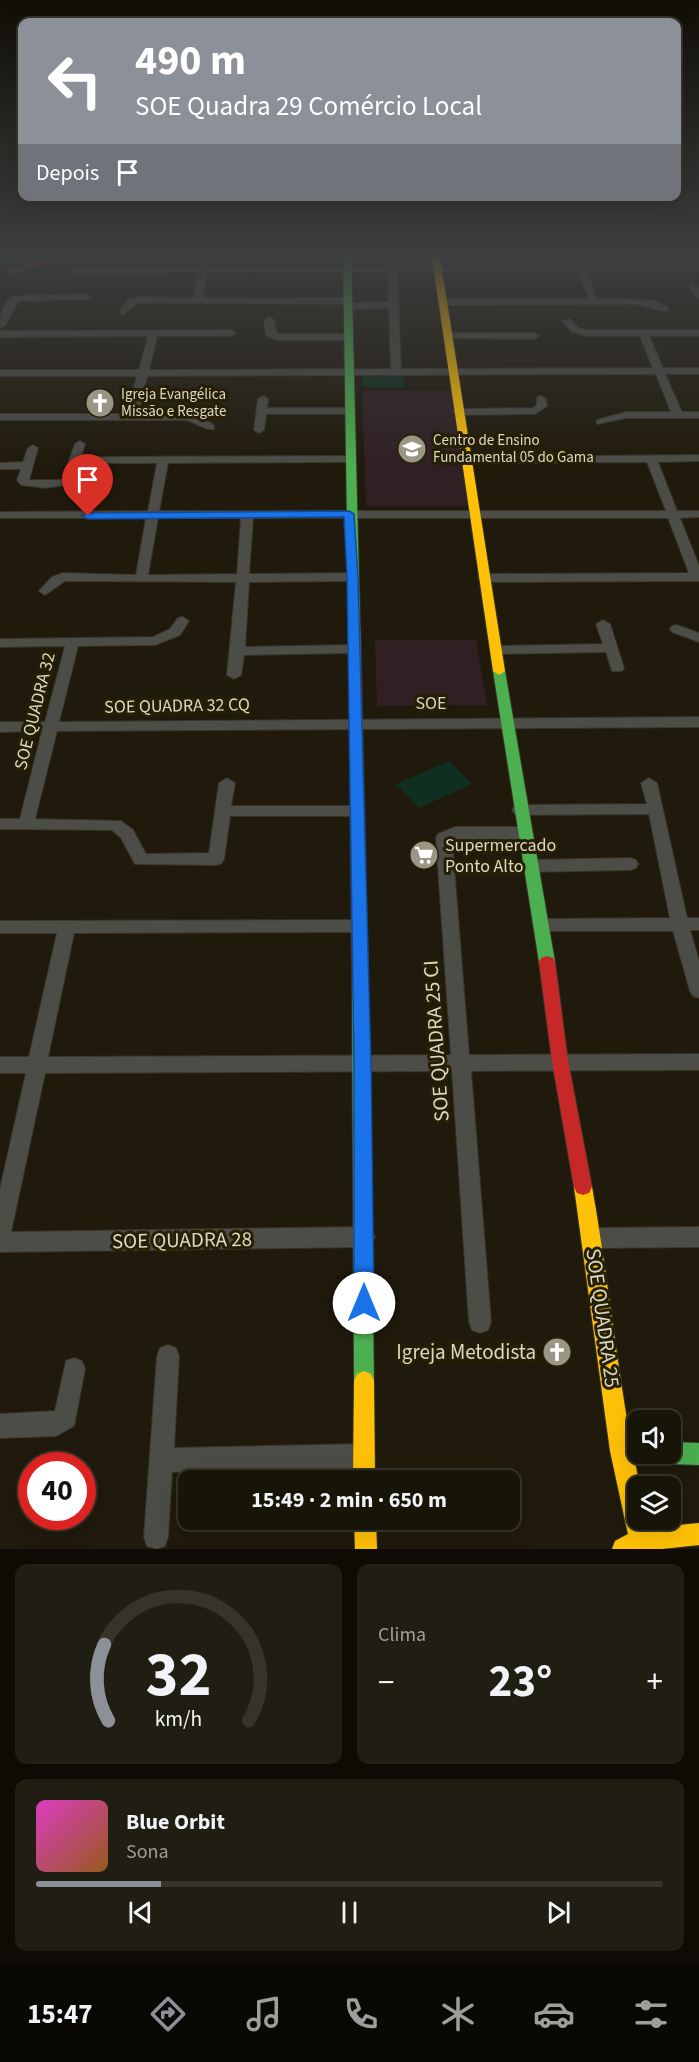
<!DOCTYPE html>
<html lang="pt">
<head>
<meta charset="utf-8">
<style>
  body { margin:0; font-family:"Source Sans 3",sans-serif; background:#201d12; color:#f1f3f6; height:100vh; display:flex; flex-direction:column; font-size:22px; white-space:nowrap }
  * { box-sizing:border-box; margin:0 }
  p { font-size:20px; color:#9e9e9c }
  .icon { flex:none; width:33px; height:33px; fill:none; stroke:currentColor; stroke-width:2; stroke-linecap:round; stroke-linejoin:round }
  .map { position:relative; height:1549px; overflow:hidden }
  .side { display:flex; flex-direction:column; gap:15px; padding:15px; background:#0d0b04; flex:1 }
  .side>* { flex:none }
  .guide { position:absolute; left:18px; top:18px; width:663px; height:183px; border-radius:12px; box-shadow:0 6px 24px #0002,0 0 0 2px #363329; background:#8c9099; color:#fff; overflow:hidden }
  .buttons { position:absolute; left:627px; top:1410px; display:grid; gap:12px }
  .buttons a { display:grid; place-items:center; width:54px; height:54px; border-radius:12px; background:#171408; box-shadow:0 6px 24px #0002,0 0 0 2px #363329; font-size:30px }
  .speed { position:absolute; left:18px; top:1452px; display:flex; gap:12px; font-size:30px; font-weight:700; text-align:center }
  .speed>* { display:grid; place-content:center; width:78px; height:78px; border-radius:50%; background:#171408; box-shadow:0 6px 24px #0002,0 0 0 2px #363329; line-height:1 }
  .speed .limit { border:9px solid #d22; background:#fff; color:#111 }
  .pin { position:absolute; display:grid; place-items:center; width:51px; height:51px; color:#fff; margin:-62px -26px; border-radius:50% 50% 50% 0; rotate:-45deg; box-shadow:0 0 6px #0007 }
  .pin .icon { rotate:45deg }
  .me { position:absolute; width:66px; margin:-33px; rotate:0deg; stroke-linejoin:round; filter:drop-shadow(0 0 4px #0008) }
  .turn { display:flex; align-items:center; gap:21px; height:126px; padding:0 18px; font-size:27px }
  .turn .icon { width:78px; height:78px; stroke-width:2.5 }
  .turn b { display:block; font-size:42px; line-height:51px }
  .then { display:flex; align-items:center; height:57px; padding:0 18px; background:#0003; gap:12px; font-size:22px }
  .big { font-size:45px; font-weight:700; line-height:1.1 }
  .side .card { flex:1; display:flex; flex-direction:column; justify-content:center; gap:9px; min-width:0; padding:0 21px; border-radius:12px; background:#201d12 }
  .side .dial { align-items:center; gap:0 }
  .dial svg { height:156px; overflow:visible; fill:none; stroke:#363329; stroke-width:7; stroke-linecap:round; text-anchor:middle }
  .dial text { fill:#f1f3f6; stroke:none }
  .song { display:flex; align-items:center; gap:18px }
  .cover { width:72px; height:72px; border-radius:9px; background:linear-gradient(135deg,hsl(310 70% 55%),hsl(30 70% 35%)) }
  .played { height:6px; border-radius:3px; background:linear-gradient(90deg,#8c9099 20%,#363329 20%) }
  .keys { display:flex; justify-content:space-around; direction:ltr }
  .heat { display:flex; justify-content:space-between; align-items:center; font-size:33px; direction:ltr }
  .side .tiles { flex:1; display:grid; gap:15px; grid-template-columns:1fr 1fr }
  .card:last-child { grid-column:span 2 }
  .trip { position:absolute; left:178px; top:1470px; width:342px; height:60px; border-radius:12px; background:#171408; box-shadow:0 6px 24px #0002,0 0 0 2px #363329; font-weight:700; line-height:60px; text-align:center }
  .dock { display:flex; height:96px; justify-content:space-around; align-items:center; background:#090803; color:#9e9e9c }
  .dock .icon { width:42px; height:42px }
  .dock .selected { color:#8c9099 }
  .dock b { font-size:27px; color:#f1f3f6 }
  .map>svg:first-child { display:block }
  .education { fill:#302024 }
  .green { fill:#0f3021 }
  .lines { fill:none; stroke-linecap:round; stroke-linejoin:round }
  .street-casing { stroke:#383427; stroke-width:2 }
  .fast-casing { stroke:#383427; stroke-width:2 }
  .slow-casing { stroke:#383427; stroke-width:2 }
  .jam-casing { stroke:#383427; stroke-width:2 }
  .street { fill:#4c4d47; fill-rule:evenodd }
  .fast { fill:#4caf50; fill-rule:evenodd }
  .slow { fill:#ffc107; fill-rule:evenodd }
  .jam { fill:#c62828; fill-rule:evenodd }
  .route { fill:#1a73e8; stroke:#114b97; stroke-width:1.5 }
  .labels { text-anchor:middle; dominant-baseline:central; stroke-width:6; stroke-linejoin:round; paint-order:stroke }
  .far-poi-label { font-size:15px; fill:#dcd8c7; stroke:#271f03; text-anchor:start }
  .street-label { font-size:18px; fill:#dcd8c7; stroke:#271f03 }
  .poi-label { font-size:18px; fill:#dcd8c7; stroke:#271f03; text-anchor:start }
  .near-street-label { font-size:21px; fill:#dcd8c7; stroke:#271f03 }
  .near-poi-label { font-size:21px; fill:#dcd8c7; stroke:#271f03; text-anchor:end }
</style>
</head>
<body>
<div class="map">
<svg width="699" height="1549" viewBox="0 0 699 1549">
  <rect width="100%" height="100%" fill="#1f1a0b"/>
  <g class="education">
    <polygon points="362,391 451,391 468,506 366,506"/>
    <polygon points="375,640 476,640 487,705 377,706"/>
  </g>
  <g class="green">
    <polygon points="362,376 403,376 405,387 363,387"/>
    <polygon points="449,761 472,784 419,808 396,784"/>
  </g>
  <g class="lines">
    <g class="street-casing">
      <g id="street">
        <path d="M202,251H210L208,267L388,266V251H396L397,266H576L571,251H579L585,266L699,265V271H587L597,299L653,300L668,307V311C660,312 645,305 635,304L444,305L440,302L444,299H589L578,271H397L401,369L653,368L640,336H587L572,332L562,321L570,319L578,328L587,330H699V336H649L663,368H699V374H665L682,412H699V418H626L597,424V420L626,412H671L656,374L147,376L138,414C164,414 191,410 214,425V429C205,431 195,422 186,420H0V414H127L137,376H0V370H139L148,336L0,337V331L231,330L236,333L231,336H157L149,370L391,369L389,308L347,309L343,306L346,304L138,303L123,315L119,312L128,300L138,297L194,298L198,272L74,273L70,270L74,267H199ZM207,272H388L389,302L348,303L351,301L347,298H203Z"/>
        <polygon points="693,283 699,289 699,298 696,297 689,286"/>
        <path d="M87,294L91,297L90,299L19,301L5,325L0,328C0,316 3,302 14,296Z"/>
        <polygon points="269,317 274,320 277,334 348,334 353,337 348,340 276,340 266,335 264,320"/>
        <polygon points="448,333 534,333 539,336 534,339 445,338 445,334"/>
        <polygon points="263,396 268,399 267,408 350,408 355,411 350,414 266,414 264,430 259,433 254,430 258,399"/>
        <polygon points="541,396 546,399 547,406 535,414 458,415 453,412 458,409 533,408 537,405 537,397"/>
        <path d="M80,441L85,444L81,457L350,456L355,459L350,462L168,463L159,511H666L647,462L467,463L462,460L467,457L699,455V461L658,462L677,511H699V517L680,518L699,566V581L484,582L478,578L484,574L689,573L668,518H253L249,574L353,573L359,577L353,581L249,582L245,647L353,645L360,649L353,653L244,655L241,675L234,679L227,675L236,582L65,581L45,595L39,591L52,577L63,573L136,575L146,518H0V512L148,511L157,463H79L71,484L46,488L21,485L17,480L21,469H0V463L23,462L28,448L33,445L38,448L29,480H62L75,444ZM158,518H241L237,574L148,575Z"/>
        <polygon points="183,617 189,621 180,635 155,645 78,646 59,722 699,717 699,727 57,731 35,819 121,821 133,830 146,854 209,853 219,783 227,778 235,783 231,806 356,806 361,807 364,811 361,815 356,816 230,816 224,859 222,863 216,865 135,864 121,838 112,830 0,829 0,819 20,819 42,731 0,732 0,722 45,722 65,646 0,647 0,639 153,637 170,629 178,618"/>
        <polygon points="603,620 610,624 624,668 622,671 612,671 606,652 497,654 490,650 497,646 603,644 596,624"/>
        <polygon points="677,625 699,633 699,642 672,632 670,629 672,626"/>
        <polygon points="649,778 657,783 687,918 699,918 699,930 690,930 699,961 699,998 693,996 690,991 673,931 542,931 536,930 534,925 536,920 542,919 670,918 649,814 520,815 515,814 512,810 515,806 520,805 647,804 641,783"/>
        <polygon points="455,827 524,827 530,829 532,833 530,837 524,839 457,839 452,841 469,1055 699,1054 699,1070 471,1071 491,1322 488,1330 480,1333 472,1330 469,1322 452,1071 45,1073 11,1232 364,1227 371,1230 375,1237 371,1244 364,1247 0,1252 0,1189 26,1073 0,1073 0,1057 29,1057 57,933 0,933 0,921 359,920 365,921 367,926 365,931 359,932 74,933 48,1057 451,1055 436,838 438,834"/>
        <polygon points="630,858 636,860 638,864 636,868 630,870 530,872 524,870 522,866 524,862 530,860"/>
        <polygon points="699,1227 699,1247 592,1248 585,1245 581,1238 585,1231 592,1228"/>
        <polygon points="168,1345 176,1348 179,1356 174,1448 363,1444 371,1448 375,1456 371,1464 363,1468 172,1472 168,1537 165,1546 157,1549 147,1546 144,1537 157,1356 160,1348"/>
        <polygon points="74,1358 82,1361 85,1369 74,1426 56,1436 0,1438 0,1414 55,1411 66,1361"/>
      </g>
    </g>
    <g class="fast-casing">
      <g id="fast">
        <polygon points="343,251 351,251 361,662 355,666 349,662"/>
        <polygon points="499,667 505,671 555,962 553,966 547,968 541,966 539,962 493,671"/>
        <polygon points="360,971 366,973 368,977 374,1381 371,1388 364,1391 357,1388 354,1381 352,977 354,973"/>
        <polygon points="670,1442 699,1443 699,1465 670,1464 662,1461 659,1454 670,1454"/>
      </g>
    </g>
    <g class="slow-casing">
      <g id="slow">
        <polygon points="431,251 439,251 505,671 499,675 493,671"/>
        <path d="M583,1179L589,1181L592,1187C610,1286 618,1388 640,1486H638V1520H647L649,1528L699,1523V1545L662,1549H612L615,1541L628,1534L610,1451L574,1187L577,1181Z"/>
        <polygon points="364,1371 371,1374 374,1381 375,1480 353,1480 354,1381 357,1374"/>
        <polygon points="354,1520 376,1520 377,1549 355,1549"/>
      </g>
    </g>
    <g class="jam-casing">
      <g id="jam">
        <polygon points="71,251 83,251 12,274 5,272"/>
        <polygon points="355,658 361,662 368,977 366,981 360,983 354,981 352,977 349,662"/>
        <polygon points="547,956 553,958 555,962 568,1061 592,1187 589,1193 583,1195 577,1193 574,1187 552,1061 539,962 541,958"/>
      </g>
    </g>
    <use href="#street" class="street"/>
    <use href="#fast" class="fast"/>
    <use href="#slow" class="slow"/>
    <use href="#jam" class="jam"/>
  </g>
  <linearGradient id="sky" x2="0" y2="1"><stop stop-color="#110e06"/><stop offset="0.54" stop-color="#3c3e3f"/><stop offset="1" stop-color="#3c3e3f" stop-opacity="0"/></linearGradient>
  <rect width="699" height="468" fill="url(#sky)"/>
  <polygon class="route" points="349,511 354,514 358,577 371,1065 374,1303 371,1309 364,1312 357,1309 354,1303 354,1065 347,577 344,517 88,519 82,516 88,513"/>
  <defs>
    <g id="church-disc" transform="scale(1.5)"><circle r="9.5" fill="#9a9685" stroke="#271f03"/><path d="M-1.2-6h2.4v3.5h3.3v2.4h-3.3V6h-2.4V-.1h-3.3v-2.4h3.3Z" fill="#fff"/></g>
    <g id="school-disc" transform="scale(1.5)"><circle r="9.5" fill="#9a9685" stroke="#271f03"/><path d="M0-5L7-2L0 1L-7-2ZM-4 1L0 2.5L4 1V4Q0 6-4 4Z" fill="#fff"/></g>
    <g id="supermarket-disc" transform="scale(1.5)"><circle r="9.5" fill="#9a9685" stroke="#271f03"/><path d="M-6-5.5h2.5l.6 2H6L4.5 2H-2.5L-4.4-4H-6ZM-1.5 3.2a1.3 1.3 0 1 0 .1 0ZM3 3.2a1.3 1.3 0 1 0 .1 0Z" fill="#fff"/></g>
  </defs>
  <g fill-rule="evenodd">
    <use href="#church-disc" x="100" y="403"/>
    <use href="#school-disc" x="412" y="449"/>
    <use href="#supermarket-disc" x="424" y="855"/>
    <use href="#church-disc" x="557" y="1352"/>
  </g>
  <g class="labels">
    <g class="far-poi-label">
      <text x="121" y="394">Igreja Evangélica<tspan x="121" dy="17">Missão e Resgate</tspan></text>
      <text x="433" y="440">Centro de Ensino<tspan x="433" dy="17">Fundamental 05 do Gama</tspan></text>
    </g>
    <g class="street-label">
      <text x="431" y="703">SOE</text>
      <text transform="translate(177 706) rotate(-1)">SOE QUADRA 32 CQ</text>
      <text transform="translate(35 711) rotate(-76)">SOE QUADRA 32</text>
    </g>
    <g class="poi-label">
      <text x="445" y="845">Supermercado<tspan x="445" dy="21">Ponto Alto</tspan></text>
    </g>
    <g class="near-street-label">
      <text transform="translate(436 1041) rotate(-94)">SOE QUADRA 25 CI</text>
      <text transform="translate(182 1240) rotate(-1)">SOE QUADRA 28</text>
      <text transform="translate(603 1318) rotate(82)">SOE QUADRA 25</text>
    </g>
    <g class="near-poi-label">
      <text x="536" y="1352">Igreja Metodista</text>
    </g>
  </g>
</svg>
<div class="buttons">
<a><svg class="icon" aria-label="sound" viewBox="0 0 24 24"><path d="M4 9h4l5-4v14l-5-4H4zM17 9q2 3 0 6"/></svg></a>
<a><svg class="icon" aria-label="layers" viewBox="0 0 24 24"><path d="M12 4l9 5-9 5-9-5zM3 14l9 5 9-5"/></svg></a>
</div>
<div class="speed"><div class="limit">40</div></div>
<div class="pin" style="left:88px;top:516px;background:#d93025"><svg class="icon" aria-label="arrive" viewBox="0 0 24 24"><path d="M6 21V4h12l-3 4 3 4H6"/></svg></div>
<svg class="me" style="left:364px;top:1303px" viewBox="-20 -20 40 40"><circle r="19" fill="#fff"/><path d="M0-13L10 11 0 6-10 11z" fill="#1a73e8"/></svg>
<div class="trip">15:49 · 2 min · 650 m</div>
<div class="guide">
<div class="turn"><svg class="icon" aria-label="left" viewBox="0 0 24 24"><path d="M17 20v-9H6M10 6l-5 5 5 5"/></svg><div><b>490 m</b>SOE Quadra 29 Comércio Local</div></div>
<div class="then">Depois<svg class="icon" aria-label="arrive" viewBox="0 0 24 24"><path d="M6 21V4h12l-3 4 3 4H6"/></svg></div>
</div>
</div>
<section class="side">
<div class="tiles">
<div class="card dial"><svg viewBox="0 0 100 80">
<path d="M14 69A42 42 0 1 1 86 69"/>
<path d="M14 69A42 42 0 0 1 12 30" stroke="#8c9099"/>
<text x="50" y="56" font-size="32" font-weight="700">32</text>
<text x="50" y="72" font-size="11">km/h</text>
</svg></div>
<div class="card"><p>Clima</p>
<div class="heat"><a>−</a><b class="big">23°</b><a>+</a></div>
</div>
<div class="card">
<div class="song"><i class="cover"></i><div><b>Blue Orbit</b><p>Sona</p></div></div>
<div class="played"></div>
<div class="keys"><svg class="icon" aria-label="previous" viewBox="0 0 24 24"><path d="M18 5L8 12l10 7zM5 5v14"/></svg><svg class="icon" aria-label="pause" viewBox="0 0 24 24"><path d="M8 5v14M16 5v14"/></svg><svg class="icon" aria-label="next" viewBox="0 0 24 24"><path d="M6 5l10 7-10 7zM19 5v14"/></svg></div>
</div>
</div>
</section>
<nav class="dock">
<b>15:47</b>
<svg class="icon selected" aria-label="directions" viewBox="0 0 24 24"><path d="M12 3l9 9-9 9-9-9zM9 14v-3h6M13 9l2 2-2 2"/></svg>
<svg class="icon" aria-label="music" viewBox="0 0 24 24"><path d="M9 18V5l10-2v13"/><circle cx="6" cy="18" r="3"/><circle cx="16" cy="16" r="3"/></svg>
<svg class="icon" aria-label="phone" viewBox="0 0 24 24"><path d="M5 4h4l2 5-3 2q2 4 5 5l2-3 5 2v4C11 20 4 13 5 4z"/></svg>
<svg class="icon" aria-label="climate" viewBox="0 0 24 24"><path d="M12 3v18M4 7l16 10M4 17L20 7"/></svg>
<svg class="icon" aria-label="car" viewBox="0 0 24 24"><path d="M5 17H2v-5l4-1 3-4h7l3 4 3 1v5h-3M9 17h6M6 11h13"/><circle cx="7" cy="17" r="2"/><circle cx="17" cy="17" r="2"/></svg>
<svg class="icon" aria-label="filters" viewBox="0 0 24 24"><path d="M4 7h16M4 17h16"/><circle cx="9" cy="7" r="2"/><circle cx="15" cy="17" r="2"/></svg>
</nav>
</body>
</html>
